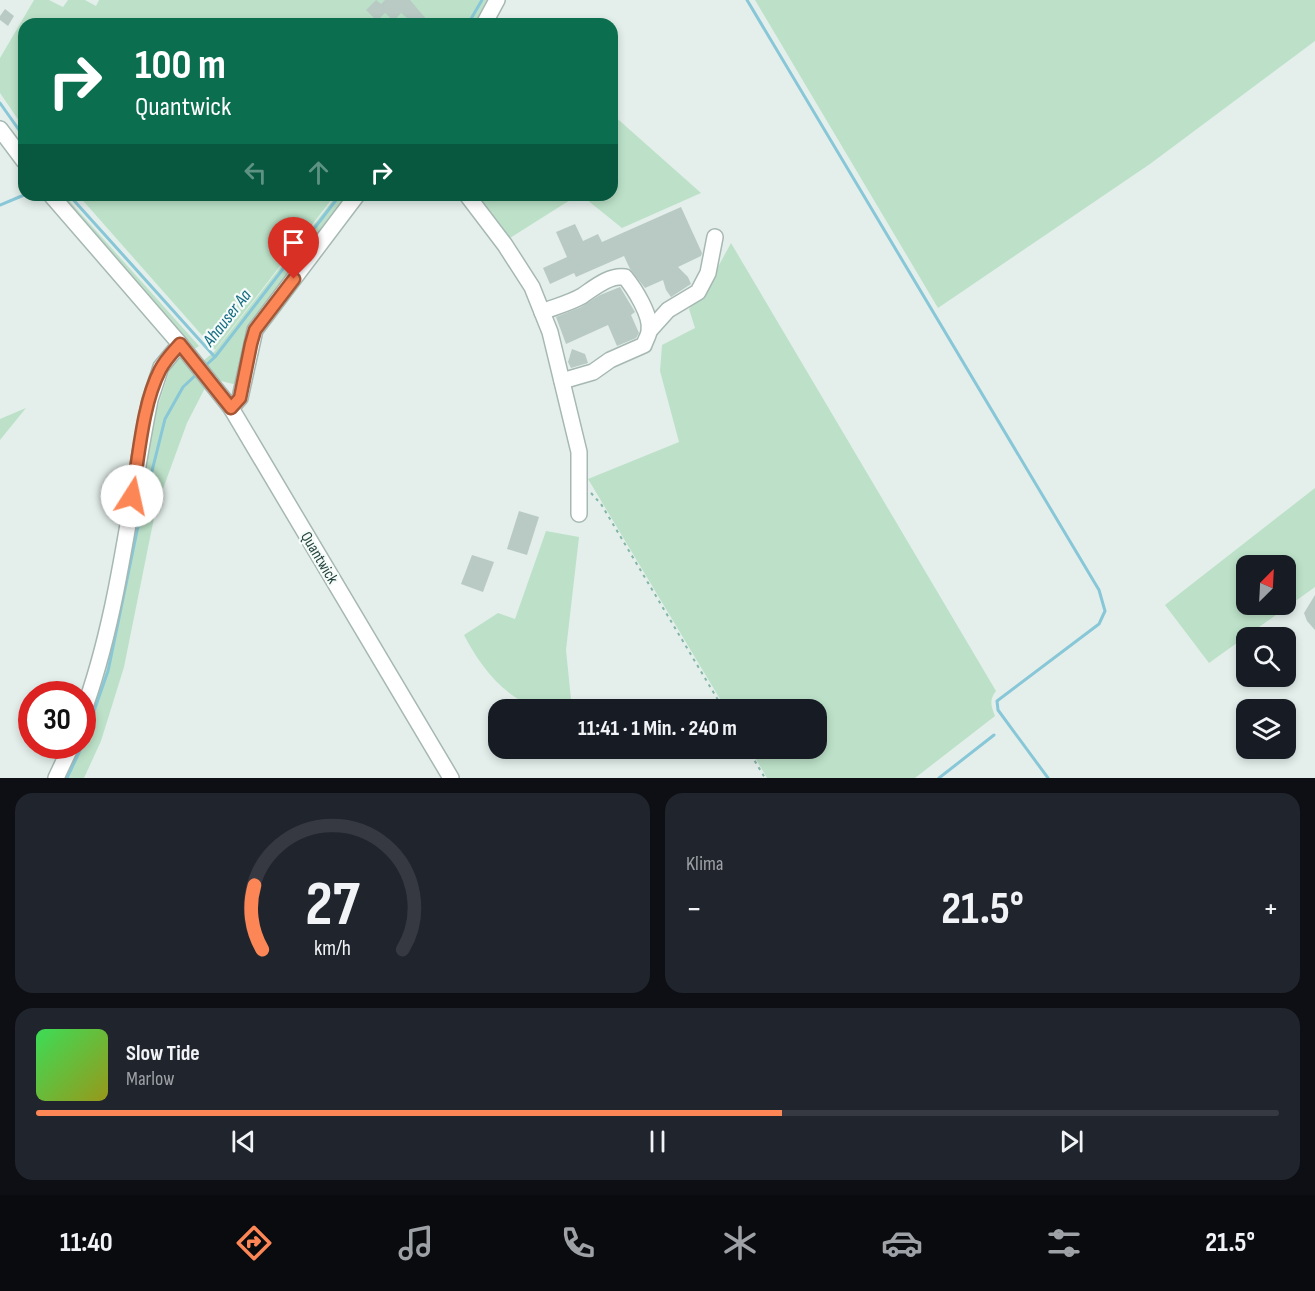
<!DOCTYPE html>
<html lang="de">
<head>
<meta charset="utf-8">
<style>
  body { margin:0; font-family:"Sofia Sans Condensed",sans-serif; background:#20242c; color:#f1f3f6; height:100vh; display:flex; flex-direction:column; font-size:22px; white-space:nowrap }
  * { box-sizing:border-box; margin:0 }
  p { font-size:20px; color:#9ea1a6 }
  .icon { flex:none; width:33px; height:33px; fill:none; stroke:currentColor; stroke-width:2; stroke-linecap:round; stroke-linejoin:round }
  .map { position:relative; height:778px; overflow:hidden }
  .panel { display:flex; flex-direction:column; gap:15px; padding:15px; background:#0d0f14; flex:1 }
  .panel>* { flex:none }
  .top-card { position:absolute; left:18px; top:18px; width:600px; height:183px; border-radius:18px; box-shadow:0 3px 9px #0003; background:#0b6e4f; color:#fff; overflow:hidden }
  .needle { width:39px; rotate:24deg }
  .tools { position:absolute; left:1236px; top:555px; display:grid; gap:12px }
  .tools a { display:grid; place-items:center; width:60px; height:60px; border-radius:12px; background:#171b24; box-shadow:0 3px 9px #0003; font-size:30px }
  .speed { position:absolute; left:18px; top:681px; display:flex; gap:12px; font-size:30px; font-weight:700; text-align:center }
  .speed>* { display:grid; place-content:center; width:78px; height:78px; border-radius:50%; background:#171b24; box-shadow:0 3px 9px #0003; line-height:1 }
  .speed .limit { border:9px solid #d22; background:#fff; color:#111 }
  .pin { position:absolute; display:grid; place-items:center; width:51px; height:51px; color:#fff; margin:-62px -26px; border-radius:50% 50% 50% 0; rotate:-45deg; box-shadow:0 0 6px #0007 }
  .pin .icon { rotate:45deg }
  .me { position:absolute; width:66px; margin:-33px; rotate:10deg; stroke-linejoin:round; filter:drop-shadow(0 0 4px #0008) }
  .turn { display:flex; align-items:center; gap:21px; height:126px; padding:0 18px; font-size:27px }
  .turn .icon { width:78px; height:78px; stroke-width:2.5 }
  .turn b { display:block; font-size:42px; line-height:51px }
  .lanes { display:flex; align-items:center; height:57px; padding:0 18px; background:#0003; justify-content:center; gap:30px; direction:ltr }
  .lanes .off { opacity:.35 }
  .big { font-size:45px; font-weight:700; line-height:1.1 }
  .panel .card { flex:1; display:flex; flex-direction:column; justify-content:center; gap:9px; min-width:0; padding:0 21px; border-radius:18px; background:#20242c }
  .panel .dial { align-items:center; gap:0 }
  .dial svg { height:156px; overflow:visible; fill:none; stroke:#363941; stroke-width:7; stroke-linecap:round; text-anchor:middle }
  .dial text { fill:#f1f3f6; stroke:none }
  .song { display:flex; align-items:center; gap:18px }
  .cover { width:72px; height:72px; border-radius:9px; background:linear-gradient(135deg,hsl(130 70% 55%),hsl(60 70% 35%)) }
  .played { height:6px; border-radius:3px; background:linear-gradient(90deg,#fc8655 60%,#363941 60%) }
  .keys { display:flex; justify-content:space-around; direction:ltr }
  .heat { display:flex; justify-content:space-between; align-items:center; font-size:33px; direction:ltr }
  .panel .tiles { flex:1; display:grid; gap:15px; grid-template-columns:1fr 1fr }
  .card:last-child { grid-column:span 2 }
  .trip { position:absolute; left:488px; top:699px; width:339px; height:60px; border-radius:18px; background:#171b24; box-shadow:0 3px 9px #0003; font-weight:700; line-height:60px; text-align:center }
  .tab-bar { display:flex; height:96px; justify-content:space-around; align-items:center; background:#090b0e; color:#9ea1a6 }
  .tab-bar .icon { width:42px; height:42px }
  .tab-bar .selected { color:#fc8655 }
  .tab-bar b { font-size:27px; color:#f1f3f6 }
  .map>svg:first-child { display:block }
  .green { fill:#bce1c8; fill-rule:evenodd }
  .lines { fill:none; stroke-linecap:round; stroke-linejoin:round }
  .stream { stroke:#88c7d7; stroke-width:3 }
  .building { fill:#b9cac4 }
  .minor-casing { stroke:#a6b8b3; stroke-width:18 }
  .path { stroke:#82b5a7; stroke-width:2; stroke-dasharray:3 4.5; stroke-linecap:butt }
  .minor { stroke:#fff; stroke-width:15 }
  .route-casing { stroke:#a45737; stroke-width:15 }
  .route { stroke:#fc8655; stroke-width:10 }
  .labels { text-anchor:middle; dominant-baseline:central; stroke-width:4.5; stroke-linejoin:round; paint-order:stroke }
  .street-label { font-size:16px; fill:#22423b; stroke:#f5fbf8 }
  .water-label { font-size:18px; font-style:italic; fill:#166c84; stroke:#f5fbf8 }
</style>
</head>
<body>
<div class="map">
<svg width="1315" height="778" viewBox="0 0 1315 778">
  <rect width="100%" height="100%" fill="#e4efeb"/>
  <g class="green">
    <polygon points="34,0 49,0 63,7 68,0 85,0 96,6 99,0 487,0 474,24 24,24 24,128 0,93 0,58"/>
    <polygon points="755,0 1315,0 1315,41 1150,164 938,308"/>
    <polygon points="612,114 701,193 622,228 581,195 612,195"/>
    <polygon points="57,195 64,195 199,346 193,350"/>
    <polygon points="78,195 335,195 215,350"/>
    <polygon points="337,195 354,195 254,329 237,385 217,380 203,361 214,352"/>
    <polygon points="476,195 578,195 507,240"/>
    <path d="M731,243L996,691C989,700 991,706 995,716L915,778H767L750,749L816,748V710L726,709L588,479L679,442L660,371L662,345L695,328L689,309L707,287Z"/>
    <polygon points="183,353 206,386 187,423 156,508 124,667 101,741 84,778 62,778 77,746 82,746 83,731 97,689 149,433 171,366"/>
    <polygon points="26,408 0,440 0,419"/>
    <path d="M1315,488V587L1209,663L1165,605ZM1246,566H1286V604H1246Z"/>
    <path d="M546,531L579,537L566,650L572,709C562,710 549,712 540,709C504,698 480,666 464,635L498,613L515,619Z"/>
  </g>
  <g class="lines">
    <g class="stream">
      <polyline points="747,0 1099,590 1105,611 1099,624 997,701 998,710 1048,778"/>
      <polyline points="468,24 482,0"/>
      <polyline points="0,103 24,137"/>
      <polyline points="69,195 214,356"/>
      <polyline points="0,205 24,195"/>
      <polyline points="205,366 215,357 340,195"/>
      <polyline points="82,745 108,671 137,531 165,419 183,387 198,373"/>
      <polyline points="67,778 82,746"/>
      <polyline points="939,778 994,735"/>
    </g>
  </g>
  <g class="building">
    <polygon points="376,0 381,4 385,0 410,0 427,20 423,24 414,24 401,13 394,21 385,13 377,21 366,10"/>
    <polygon points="5,9 14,16 8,26 0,20 0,16"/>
    <polygon points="681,207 702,253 701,256 678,267 688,277 691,284 671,297 666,290 663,280 645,288 630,269 624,256 576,277 574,273 550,284 543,268 567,257 556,232 575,224 583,241 598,234 602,242"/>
    <polygon points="620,287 635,312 631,315 639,333 636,338 617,346 608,325 566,344 556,317 581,307 600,295"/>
    <polygon points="572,349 585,354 588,363 571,368 568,362"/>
    <polygon points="519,511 539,517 527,555 507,549"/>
    <polygon points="472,555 494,562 483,592 461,584"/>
    <polygon points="1315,595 1315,630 1307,621 1304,613"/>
  </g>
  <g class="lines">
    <g class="minor-casing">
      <g id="minor">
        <polyline points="484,24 497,0"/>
        <polyline points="0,129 24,161"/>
        <polyline points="51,195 180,344 231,408 451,778"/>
        <polyline points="467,195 505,245 532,287 550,332 579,452 579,514"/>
        <path d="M542,312C554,307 570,303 582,296C594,288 609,275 625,277C634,288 652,316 649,331C649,335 645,341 644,345L610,360L593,372L562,381"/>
        <polyline points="650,330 668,310 698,292 708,273 715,237"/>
        <polyline points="231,408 240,398 255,330 357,195"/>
        <path d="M82,715C119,615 129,504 150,400L161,367L180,344"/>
        <polyline points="56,778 71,746"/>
      </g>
    </g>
    <g class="path">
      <polyline points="591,493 601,504 724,710"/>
      <polyline points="747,748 765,778"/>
    </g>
    <use href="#minor" class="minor"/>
  </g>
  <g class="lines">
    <g class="route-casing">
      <path id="route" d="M132,496C139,457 142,405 160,370C165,360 173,352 180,344L231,408L240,398L251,344L255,330L294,279"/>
    </g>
    <use href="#route" class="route"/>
  </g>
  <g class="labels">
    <g class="street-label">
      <text transform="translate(319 558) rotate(59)">Quantwick</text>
    </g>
    <g class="water-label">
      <text transform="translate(227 318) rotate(-52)">Ahauser Aa</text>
    </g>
  </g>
</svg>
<div class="tools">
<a><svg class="needle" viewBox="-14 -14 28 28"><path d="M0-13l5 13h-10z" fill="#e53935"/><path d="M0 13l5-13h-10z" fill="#9ea1a6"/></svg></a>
<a><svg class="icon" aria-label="search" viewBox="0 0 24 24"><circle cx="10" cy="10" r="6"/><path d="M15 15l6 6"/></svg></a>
<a><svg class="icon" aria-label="layers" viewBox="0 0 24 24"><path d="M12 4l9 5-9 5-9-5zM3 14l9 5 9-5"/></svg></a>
</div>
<div class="speed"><div class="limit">30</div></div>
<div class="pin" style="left:294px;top:279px;background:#d93025"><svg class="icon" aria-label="arrive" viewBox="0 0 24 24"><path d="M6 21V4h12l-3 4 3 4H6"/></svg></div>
<svg class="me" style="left:132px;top:496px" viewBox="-20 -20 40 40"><circle r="19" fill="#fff"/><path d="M0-13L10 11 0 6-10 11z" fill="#fc8655"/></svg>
<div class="trip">11:41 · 1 Min. · 240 m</div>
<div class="top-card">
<div class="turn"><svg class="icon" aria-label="right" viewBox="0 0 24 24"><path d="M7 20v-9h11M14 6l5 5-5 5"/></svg><div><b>100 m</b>Quantwick</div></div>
<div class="lanes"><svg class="icon off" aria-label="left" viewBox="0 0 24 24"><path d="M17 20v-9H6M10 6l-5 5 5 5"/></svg><svg class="icon off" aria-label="ahead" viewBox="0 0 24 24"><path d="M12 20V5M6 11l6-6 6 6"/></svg><svg class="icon" aria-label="right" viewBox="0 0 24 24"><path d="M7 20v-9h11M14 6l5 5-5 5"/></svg></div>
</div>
</div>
<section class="panel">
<div class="tiles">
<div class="card dial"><svg viewBox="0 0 100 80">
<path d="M14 69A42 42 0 1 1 86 69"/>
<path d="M14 69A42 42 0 0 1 10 36" stroke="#fc8655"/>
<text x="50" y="56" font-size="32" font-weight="700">27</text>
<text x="50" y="72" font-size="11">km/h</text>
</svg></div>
<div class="card"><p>Klima</p>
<div class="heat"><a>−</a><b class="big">21.5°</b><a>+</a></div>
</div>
<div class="card">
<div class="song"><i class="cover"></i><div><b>Slow Tide</b><p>Marlow</p></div></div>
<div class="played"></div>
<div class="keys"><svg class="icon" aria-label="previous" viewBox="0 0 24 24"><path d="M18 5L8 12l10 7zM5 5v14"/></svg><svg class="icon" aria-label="pause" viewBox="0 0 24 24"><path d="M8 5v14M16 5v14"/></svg><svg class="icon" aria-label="next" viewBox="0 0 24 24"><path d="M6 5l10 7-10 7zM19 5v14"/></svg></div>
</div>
</div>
</section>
<nav class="tab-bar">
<b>11:40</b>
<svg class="icon selected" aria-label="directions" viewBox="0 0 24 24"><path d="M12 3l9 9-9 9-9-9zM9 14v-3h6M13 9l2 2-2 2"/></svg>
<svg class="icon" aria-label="music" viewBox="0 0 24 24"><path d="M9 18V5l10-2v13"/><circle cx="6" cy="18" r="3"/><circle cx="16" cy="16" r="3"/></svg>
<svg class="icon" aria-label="phone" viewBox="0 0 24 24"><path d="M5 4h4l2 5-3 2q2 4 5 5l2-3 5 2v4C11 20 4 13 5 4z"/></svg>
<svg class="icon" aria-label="climate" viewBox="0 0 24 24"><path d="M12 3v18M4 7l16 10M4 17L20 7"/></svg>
<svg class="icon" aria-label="car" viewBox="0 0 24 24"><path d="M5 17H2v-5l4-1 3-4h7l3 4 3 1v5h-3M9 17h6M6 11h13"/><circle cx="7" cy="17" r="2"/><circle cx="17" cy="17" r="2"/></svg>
<svg class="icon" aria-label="filters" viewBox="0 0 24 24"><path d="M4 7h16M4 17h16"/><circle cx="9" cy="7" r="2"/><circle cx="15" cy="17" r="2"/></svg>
<b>21.5°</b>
</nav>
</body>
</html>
